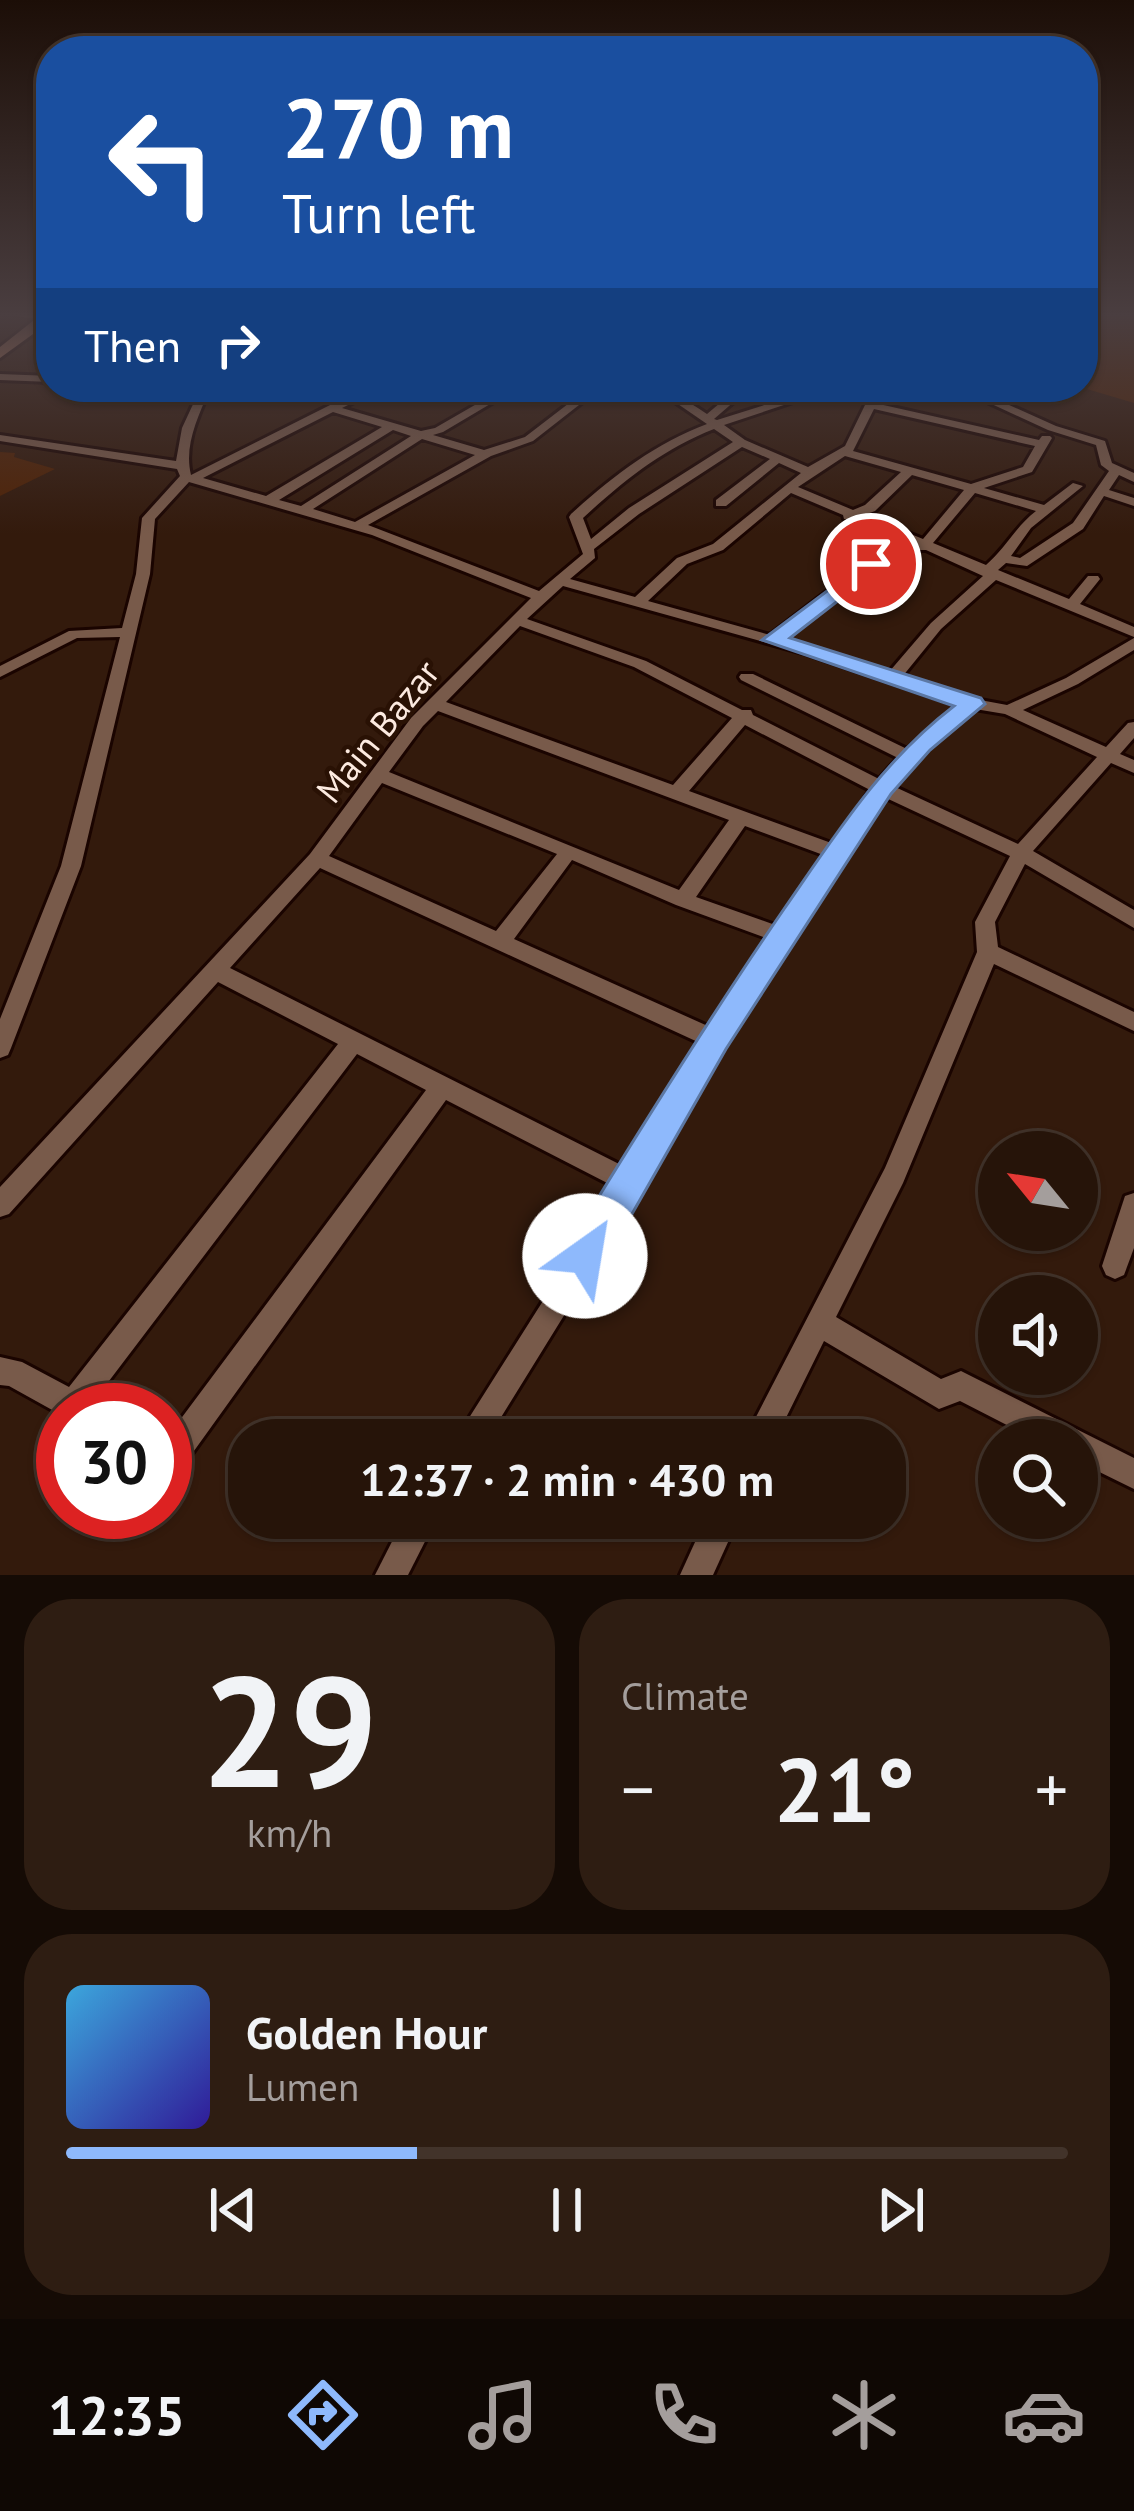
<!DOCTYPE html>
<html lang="en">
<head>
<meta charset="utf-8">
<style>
  body { margin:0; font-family:"PT Sans",sans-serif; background:#2e1d12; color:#f1f3f6; height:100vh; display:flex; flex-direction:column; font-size:45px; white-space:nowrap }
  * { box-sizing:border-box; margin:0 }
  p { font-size:39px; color:#a49e9c }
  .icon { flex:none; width:66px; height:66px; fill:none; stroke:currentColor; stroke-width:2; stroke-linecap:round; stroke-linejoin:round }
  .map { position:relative; height:1575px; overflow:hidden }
  .panel { display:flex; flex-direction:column; gap:24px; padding:24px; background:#150b05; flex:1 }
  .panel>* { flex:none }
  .hud { position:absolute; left:36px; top:36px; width:1062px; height:366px; border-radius:48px; box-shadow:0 3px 9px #0004,0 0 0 3px #42332a; background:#1a4fa0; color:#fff; overflow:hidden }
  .needle { width:78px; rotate:300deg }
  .fabs { position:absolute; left:978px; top:1131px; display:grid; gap:24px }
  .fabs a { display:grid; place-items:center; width:120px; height:120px; border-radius:50%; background:#261409; box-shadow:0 3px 9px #0004,0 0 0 3px #42332a; font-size:60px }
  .speed { position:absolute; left:36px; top:1383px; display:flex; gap:24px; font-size:60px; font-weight:700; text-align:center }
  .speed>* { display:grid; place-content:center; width:156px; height:156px; border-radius:50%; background:#261409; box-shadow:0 3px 9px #0004,0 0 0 3px #42332a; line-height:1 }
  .speed .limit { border:18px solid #d22; background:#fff; color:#111 }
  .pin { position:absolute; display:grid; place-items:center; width:102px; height:102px; color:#fff; margin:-51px; border:6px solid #fff; border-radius:50%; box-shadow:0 3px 12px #0007 }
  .me { position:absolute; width:132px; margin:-66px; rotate:32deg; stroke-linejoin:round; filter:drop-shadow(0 0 9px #0008) }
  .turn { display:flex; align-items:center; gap:42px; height:252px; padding:0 48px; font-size:54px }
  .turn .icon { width:156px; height:156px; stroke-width:2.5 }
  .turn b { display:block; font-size:84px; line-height:102px }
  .then { display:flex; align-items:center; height:114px; padding:0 48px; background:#0003; gap:24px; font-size:45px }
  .big { font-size:90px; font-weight:700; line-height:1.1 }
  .panel .card { flex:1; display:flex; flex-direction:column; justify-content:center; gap:18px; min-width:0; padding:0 42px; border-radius:48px; background:#2e1d12 }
  .panel .dial { align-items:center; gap:0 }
  .dial b { font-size:156px; line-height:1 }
  .song { display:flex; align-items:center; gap:36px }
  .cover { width:144px; height:144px; border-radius:18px; background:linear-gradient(135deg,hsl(200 70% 55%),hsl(250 70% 35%)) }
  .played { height:12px; border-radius:6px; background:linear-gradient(90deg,#8eb9fc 35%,#42332a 35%) }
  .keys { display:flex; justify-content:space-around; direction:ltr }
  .heat { display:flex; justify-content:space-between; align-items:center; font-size:66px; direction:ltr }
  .panel .tiles { flex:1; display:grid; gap:24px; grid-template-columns:1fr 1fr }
  .card:last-child { grid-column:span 2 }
  .trip { position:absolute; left:228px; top:1419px; width:678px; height:120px; border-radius:48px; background:#261409; box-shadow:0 3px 9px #0004,0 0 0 3px #42332a; font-weight:700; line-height:120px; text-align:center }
  .tab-bar { display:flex; height:192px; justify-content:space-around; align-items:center; background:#0f0804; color:#a49e9c }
  .tab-bar .icon { width:84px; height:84px }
  .tab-bar .current { color:#8eb9fc }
  .tab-bar b { font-size:54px; color:#f1f3f6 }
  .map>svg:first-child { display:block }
  .green { fill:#4f2205 }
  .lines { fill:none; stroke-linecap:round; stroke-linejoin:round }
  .lane-casing { stroke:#1a0400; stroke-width:8 }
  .street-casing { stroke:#1a0400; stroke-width:6 }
  .primary-casing { stroke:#1a0400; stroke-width:6 }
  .lane { stroke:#785a4a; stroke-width:4.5 }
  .street { fill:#785a4a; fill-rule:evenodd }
  .primary { fill:#b57e61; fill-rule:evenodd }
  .route { fill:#8eb9fc; stroke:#5c78a4; stroke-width:3 }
  .labels { text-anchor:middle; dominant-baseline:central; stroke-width:9; stroke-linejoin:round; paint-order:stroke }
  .street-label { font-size:36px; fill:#fceae0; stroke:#291104 }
</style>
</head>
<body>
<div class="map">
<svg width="1134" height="1575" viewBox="0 0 1134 1575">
  <rect width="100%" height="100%" fill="#331a0c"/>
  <g class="green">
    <polygon points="1083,313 1134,313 1134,403 1080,387"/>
    <polygon points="0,452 15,453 14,457 55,469 0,496"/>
  </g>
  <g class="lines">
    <g class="lane-casing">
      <polyline id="lane" points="11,313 45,318"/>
    </g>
    <g class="street-casing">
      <g id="street">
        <polygon points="0,374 51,376 51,382 0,380"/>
        <path d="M201,387H419L410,394H370L342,408L421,431L435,428L506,387H519L443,432L433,435L484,450L525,437L590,387H602L533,441L491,456L368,525L539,591L583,554L569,517L571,514C613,476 654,444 707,424L675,402L639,387C665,387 685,399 707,414L739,387H751L714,419L717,420L822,387H838L724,425L745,440L808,467L845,446L865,405L870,402L1039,440L1042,436H1050L1052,438L1032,472L984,488L1044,505L1073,483L1083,486L1031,528L1011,556L1020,558L1073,523L1109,471L1101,465L1096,445L1048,430L955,387H969L1056,426L1105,441L1112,463L1134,473V482L1119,475L1109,490L1134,498V506L1104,496L1083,529L1027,566L1006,563L998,570L1069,599L1088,576H1098L1100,579L1080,604L1134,627V637L996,580L941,629L902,677L964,697L1007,705L1066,678L1134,638V650L1078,684L1023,710L1106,747L1128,723L1134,722V738L1120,754L1134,760V773L1111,763L1033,851L1134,910V928L1025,864L995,922L998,947L1134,1012V1031L994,964L903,1183L836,1317L941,1379L961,1371L1134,1458V1489L1077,1461V1440H1036L960,1401L939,1409L824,1341L775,1440H744L885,1168L977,952L975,922L1010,856L884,797L722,1046L641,1191L487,1440H455L615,1187L446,1100L176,1476L165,1480V1440L426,1090L357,1054L87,1410H63V1416L9,1386L0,1385V1357L22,1362L69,1387L338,1044L218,982L9,1214L0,1217V1187L310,854L411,718L531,598L372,535L189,482L155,519L150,574L81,866L11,1048L8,1055L0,1058V1019L61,866L120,637L77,638L0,677V666L69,631L122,628L136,574L142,518L180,476L177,469L0,441V435L176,461L182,428ZM209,391L354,393L191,475C184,446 197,419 209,391ZM874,409L1035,446L1023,467L971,484L853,451ZM333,412L382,427L266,496L203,478ZM714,429L733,442L629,508L591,539L583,518C623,481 663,449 714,429ZM393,430L411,436L301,506L279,500ZM422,439L475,455L355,522L313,509ZM742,447L770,459L716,500V506H726L779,463L801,473L713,544L677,558L635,597L570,579L595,558L594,549L639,514ZM845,456L901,472L865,505L853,510L798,487ZM912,475L964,490L923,539L864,515L875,511ZM791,493L843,515L844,519H852L897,538L770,635L648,601L687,564L723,550ZM975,493L1036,511C1016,526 1005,549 986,565L933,543ZM908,543L918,550H926L983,576L931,623L889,672L784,639ZM563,586L803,653L959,706L907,749L753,674H741L739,677L741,680L898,758L879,779L753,715L751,710H742L646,661L527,619ZM520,626L634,667L732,718L673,785L446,702ZM975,709L1005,714L1097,757L1018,844L893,786L927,748ZM438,711L729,820L679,890L389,772L423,726ZM745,725L870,790L834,844L689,791ZM382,783L557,854L496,931L329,856ZM745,826L826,856L778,926L696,897ZM572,860L676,905L769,939L710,1027L514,939ZM320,868L700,1043L627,1168L230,968Z"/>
        <path d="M423,387H466C457,393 432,393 423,387Z"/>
        <polygon points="1134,1193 1134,1248 1124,1275 1115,1279 1106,1275 1102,1266 1125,1196"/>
        <polygon points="404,1518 437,1518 408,1575 375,1575"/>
        <polygon points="706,1518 739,1518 713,1575 680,1575"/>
      </g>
    </g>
    <g class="primary-casing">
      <polygon id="primary" points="43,313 51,313 51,321 0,358 0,347"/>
    </g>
    <use href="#lane" class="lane"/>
    <use href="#street" class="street"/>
    <use href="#primary" class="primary"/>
  </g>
  <linearGradient id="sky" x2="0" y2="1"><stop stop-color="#1c0e07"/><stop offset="0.59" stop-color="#4a3e40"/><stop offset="1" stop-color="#4a3e40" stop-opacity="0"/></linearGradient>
  <rect width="1134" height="534" fill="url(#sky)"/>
  <path class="route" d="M871,558L882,564L879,569L790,638L981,698L985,704L930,750L891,794L726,1049L600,1270L585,1276L571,1270L565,1256L571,1242C640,1129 709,1018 784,909C836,834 881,762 954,706L762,640Z"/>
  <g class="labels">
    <g class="street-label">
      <text transform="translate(377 731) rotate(-51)">Main Bazar</text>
    </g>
  </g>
</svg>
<div class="fabs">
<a><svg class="needle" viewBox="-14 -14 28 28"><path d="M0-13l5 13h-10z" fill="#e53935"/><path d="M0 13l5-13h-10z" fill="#a49e9c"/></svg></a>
<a><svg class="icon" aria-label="sound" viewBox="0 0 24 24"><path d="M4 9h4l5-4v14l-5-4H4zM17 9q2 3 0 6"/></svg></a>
<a><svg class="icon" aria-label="search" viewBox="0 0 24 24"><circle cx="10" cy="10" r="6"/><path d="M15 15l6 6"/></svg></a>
</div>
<div class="speed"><div class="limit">30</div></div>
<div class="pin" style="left:871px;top:564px;background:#d93025"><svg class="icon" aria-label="arrive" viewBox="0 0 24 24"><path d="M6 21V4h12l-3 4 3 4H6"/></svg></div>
<svg class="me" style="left:585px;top:1256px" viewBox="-20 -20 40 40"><circle r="19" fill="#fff"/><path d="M0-13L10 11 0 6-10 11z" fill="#8eb9fc"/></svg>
<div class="trip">12:37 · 2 min · 430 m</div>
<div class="hud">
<div class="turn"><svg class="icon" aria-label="left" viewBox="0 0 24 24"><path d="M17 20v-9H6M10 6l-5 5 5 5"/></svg><div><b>270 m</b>Turn left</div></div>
<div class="then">Then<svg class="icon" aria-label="right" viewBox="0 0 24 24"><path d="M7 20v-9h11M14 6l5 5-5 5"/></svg></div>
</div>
</div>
<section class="panel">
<div class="tiles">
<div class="card dial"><b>29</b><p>km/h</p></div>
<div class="card"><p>Climate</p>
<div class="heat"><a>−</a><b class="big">21°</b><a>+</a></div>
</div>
<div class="card">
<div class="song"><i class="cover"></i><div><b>Golden Hour</b><p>Lumen</p></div></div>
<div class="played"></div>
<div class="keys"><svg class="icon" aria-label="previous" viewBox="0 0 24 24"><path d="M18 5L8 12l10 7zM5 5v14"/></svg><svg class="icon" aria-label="pause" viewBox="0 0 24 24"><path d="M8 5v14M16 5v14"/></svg><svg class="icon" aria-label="next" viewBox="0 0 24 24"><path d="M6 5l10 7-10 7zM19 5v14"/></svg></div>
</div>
</div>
</section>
<nav class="tab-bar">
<b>12:35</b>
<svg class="icon current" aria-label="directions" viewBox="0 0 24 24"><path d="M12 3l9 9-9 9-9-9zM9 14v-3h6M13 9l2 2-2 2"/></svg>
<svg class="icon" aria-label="music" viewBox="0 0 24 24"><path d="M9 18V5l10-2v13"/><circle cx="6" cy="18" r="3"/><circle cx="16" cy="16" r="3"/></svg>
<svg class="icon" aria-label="phone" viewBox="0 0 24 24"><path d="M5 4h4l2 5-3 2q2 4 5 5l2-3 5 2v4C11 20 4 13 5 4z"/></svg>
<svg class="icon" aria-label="climate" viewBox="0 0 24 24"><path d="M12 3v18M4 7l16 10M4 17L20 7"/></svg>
<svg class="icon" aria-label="car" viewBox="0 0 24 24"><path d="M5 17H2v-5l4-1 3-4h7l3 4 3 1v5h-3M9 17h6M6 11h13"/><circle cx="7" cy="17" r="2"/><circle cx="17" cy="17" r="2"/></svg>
</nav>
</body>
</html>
